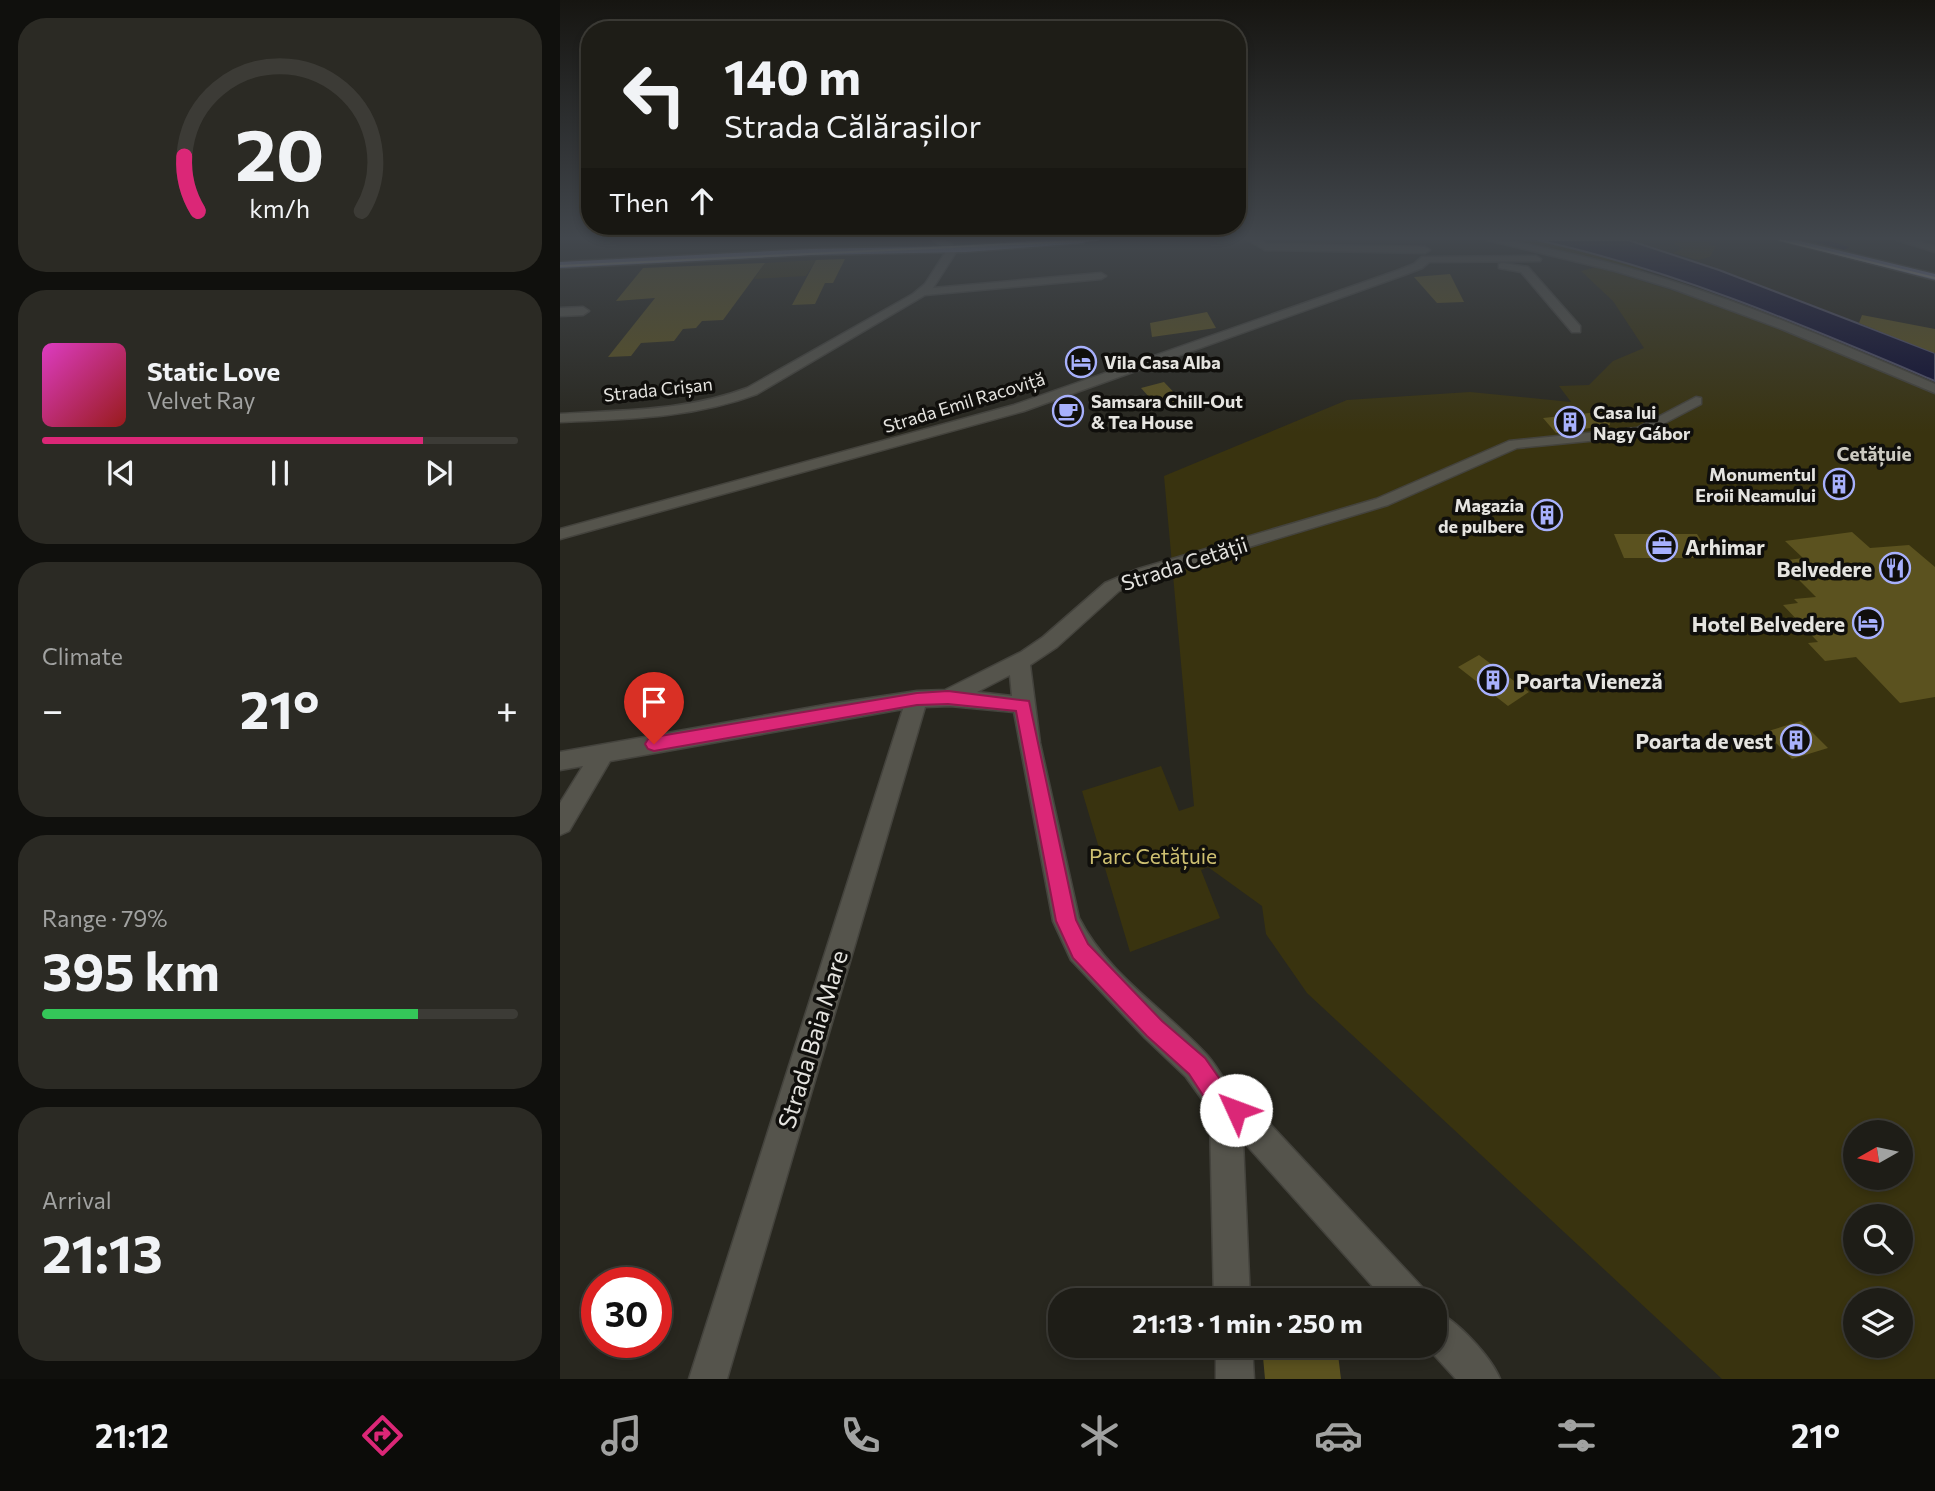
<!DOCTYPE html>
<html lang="en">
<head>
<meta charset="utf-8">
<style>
  body { margin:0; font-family:Commissioner,sans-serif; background:#2b2a24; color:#f1f3f6; height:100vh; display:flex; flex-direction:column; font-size:26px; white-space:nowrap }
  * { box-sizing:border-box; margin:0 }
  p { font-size:23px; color:#a1a2a1 }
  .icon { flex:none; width:38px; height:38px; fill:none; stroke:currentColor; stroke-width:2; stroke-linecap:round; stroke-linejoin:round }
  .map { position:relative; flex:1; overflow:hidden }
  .side { display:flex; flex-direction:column; gap:18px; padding:18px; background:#10100d; width:560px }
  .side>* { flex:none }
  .hud { position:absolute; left:21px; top:21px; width:665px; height:214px; border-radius:28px; box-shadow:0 4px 10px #0003,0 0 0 2px #3c3b36; background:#1e1d17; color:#f1f3f6; overflow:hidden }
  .needle { width:46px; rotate:261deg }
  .buttons { position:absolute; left:1283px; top:1120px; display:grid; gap:14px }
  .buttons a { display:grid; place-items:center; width:70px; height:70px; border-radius:50%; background:#1e1d17; box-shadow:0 4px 10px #0003,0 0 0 2px #3c3b36; font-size:35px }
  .speed { position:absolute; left:21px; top:1267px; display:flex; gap:14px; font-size:35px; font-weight:700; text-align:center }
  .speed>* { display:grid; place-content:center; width:91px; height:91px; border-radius:50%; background:#1e1d17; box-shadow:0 4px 10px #0003,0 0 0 2px #3c3b36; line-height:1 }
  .speed .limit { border:10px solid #d22; background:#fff; color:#111 }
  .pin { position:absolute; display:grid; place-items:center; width:60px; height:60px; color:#fff; margin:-72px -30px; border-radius:50% 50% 50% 0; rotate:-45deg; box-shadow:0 0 7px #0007 }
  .pin .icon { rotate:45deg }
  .me { position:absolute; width:77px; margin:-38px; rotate:313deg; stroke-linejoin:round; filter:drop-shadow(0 0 5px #0008) }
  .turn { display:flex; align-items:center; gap:24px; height:147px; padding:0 28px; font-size:32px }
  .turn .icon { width:91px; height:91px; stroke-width:2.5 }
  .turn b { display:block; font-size:49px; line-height:60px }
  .then { display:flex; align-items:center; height:66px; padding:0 28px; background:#0003; gap:14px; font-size:26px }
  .big { font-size:52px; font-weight:700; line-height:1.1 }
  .side .tile { flex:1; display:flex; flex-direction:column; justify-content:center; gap:10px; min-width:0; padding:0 24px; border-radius:28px; background:#2b2a24 }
  .side .dial { align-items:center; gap:0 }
  .dial svg { height:182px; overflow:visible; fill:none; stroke:#3c3b36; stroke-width:7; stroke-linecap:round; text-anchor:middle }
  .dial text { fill:#f1f3f6; stroke:none }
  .song { display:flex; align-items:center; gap:21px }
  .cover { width:84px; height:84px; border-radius:10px; background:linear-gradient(135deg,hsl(310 70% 55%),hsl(0 70% 35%)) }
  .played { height:7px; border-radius:4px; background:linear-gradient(90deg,#db2777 80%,#3c3b36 80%) }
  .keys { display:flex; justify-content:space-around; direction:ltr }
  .heat { display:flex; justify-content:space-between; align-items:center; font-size:38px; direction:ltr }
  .charge { height:10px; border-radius:5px; background:linear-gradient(90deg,#34c759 79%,#3c3b36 0) }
  .trip { position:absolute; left:488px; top:1288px; width:399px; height:70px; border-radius:28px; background:#1e1d17; box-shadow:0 4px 10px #0003,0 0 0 2px #3c3b36; font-weight:700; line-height:70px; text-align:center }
  .tabs { display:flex; height:112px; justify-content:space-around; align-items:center; background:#0c0c09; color:#a1a2a1 }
  .tabs .icon { width:49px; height:49px }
  .tabs .current { color:#db2777 }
  .tabs b { font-size:32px; color:#f1f3f6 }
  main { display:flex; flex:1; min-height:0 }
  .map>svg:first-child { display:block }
  .green { fill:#39330f; fill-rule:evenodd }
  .water { fill:#0e0d32; stroke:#4e4e66; stroke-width:2 }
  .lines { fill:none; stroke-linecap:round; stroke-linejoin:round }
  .canal { fill:#0e0d32; fill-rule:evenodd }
  .building { fill:#5b521f }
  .minor-casing { stroke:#44433d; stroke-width:3 }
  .major-casing { stroke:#44433d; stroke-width:3 }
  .minor { fill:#55544c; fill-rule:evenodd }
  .major { fill:#7a7fa4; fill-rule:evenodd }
  .tram { stroke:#a9a8a3; stroke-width:2 }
  .route { fill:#db2777; stroke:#8e194d; stroke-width:2 }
  .labels { text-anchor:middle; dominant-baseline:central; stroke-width:7; stroke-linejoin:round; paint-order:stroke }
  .far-poi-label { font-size:18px; font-weight:bold; fill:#e5e4e0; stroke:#100f0c; text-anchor:start }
  .far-street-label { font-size:18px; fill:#e5e4e0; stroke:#100f0c }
  .far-neighbourhood-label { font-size:19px; font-weight:bold; fill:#cccac1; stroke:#100f0c }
  .poi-label { font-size:21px; font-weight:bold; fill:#e5e4e0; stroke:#100f0c; text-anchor:end }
  .street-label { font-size:21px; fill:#e5e4e0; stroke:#100f0c }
  .park-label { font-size:21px; fill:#cec071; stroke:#100f0c }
  .near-street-label { font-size:24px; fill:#e5e4e0; stroke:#100f0c }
</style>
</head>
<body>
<main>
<section class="side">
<div class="tile dial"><svg viewBox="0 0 100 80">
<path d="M14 69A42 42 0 1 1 86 69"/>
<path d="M14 69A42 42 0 0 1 8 45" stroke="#db2777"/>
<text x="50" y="56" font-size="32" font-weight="700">20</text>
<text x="50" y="72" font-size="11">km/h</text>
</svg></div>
<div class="tile">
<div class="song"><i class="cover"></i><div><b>Static Love</b><p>Velvet Ray</p></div></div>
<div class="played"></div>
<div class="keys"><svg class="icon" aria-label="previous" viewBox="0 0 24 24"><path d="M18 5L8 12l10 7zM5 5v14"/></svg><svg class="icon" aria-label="pause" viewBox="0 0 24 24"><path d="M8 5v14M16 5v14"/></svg><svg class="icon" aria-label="next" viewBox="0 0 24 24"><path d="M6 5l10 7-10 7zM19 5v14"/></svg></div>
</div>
<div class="tile"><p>Climate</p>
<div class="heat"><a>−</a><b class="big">21°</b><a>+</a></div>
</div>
<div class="tile"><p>Range · 79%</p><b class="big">395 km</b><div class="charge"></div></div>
<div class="tile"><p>Arrival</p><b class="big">21:13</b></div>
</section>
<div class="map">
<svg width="1375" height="1379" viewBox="0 0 1375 1379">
  <rect width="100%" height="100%" fill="#28271f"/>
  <g class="green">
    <polygon points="944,240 977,240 1030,251 1040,250 1175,300 1086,268 1079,271"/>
    <polygon points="1119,240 1151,241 1149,245 1156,246 1150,257 1138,260 1113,253 1123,248 1114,244"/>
    <polygon points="256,260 246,276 194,279 205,263"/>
    <path d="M1037,267L1205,319L1375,393V1379H1162L747,993L706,934L702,906L648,867L641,870L660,918L570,952L522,791L601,766L619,811L634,806L604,476L787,400L910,392L1011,402L999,386L1029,385L1053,361L1084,348L1053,301L1021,271ZM1295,1132H1340V1178H1295ZM1295,1216H1340V1262H1295ZM1295,1300H1340V1346H1295Z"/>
  </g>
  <path class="water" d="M977,240H1068L1159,270L1375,353V381C1245,326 1115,270 977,240Z"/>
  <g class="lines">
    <polygon class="canal" points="1249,240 1267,240 1289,247 1284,250"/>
  </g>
  <g class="building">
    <polygon points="285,259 273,283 265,283 255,304 232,305 256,260"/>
    <polygon points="205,263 163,320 142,321 136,328 123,329 114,341 81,343 71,356 48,357 95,298 56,301 83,268"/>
    <polygon points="890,274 904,302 877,303 854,277"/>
    <polygon points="647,312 656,328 592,337 590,323"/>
    <polygon points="1302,315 1375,329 1375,353 1299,323"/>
    <polygon points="604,382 622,401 598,407 581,388"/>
    <polygon points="1048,411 1050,425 996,433 983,418"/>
    <polygon points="1292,532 1310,548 1349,545 1375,567 1375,697 1340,703 1296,657 1265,661 1248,643 1258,642 1223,605 1238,603 1234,599 1256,597 1220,561 1243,558 1225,541"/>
    <polygon points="1054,534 1137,534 1152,558 1064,558"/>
    <polygon points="919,655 969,692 948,706 898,667"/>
    <polygon points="1241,721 1268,748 1232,759 1205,732"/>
    <polygon points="702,1346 777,1346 781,1379 705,1379"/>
  </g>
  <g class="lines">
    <g class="minor-casing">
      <g id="minor">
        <path d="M373,240H385L398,249L373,288L541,273L546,276L541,279L365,295L197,394C133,418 67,419 0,422V414C64,410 127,411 187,388L353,294L365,284L387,250Z"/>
        <polygon points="688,240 700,240 707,244 865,247 870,250 865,253 705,250"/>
        <path d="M927,240C957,240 987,249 1016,255C1140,283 1258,334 1375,384V393L1224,330L1111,288L1055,271Z"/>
        <polygon points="1337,240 1353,240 1375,246 1375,252"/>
        <polygon points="976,256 981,259 980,261 869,262 862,268 844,275 464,411 0,539 0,529 454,405 836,271 854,264 862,257"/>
        <polygon points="943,263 968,267 1020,326 1020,332 1012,332 961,272 939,268 939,264"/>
        <polygon points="0,308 23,307 29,311 23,315 0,316"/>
        <path d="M1136,397L1141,398V404L1080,436L957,448L828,505L590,577L559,591L497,647L470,665L480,743L519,918C548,975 605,1009 647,1055C660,1069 664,1086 682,1094L862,1287L867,1300H825L683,1141L690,1300H654L650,1118L652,1113L626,1077L585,1038L511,960L493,921L454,712L390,706L365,707L167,1379H129L343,709L50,761L9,831L0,835V803L23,766L0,770V752L270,704L357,691L385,690L461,652L483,637L545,583L578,569L816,499L949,441L1077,428ZM450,675L452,696L417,692Z"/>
        <path d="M875,1311C897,1320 931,1357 940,1379H896L866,1346H875Z"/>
        <polygon points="656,1346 692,1346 694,1379 656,1379"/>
      </g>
    </g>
    <g class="major-casing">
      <g id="major">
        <polygon points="484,240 528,240 523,243 406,252 252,255 0,268 0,262 252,249 406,246"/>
        <polygon points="1219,240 1236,240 1375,274 1375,280"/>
      </g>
    </g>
    <use href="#minor" class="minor"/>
    <use href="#major" class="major"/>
    <g class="tram">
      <polyline points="1220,240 1375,278"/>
      <polyline points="0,266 538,240"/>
    </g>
  </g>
  <linearGradient id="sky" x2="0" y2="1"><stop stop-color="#161511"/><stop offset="0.55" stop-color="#42474d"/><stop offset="1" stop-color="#42474d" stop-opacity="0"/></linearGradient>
  <rect width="1375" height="433" fill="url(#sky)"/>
  <polygon class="route" points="388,691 469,701 516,920 528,944 602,1021 645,1058 669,1092 684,1102 688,1110 684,1118 676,1122 652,1109 629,1074 587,1036 513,958 496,921 456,711 388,704 357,705 94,751 88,749 85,744 88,739 94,737 357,693"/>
  <defs>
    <g id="hotel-ring" transform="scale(1.575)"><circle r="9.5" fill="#100f0c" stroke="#a7b0fc" stroke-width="1.5"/><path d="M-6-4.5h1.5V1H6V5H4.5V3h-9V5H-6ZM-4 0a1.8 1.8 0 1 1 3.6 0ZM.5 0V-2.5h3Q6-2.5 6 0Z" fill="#a7b0fc"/></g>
    <g id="cafe-ring" transform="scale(1.575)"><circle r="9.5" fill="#100f0c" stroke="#a7b0fc" stroke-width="1.5"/><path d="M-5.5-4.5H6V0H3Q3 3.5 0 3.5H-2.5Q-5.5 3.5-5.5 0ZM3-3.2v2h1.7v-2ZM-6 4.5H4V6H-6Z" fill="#a7b0fc"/></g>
    <g id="building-ring" transform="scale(1.575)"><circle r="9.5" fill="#100f0c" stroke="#a7b0fc" stroke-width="1.5"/><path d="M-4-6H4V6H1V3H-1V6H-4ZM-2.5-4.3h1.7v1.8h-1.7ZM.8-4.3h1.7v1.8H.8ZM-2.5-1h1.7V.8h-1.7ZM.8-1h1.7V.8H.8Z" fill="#a7b0fc"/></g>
    <g id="office-ring" transform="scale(1.575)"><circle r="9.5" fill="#100f0c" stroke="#a7b0fc" stroke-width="1.5"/><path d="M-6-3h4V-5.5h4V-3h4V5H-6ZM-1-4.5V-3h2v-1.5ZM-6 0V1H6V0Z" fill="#a7b0fc"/></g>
    <g id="restaurant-ring" transform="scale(1.575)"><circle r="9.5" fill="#100f0c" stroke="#a7b0fc" stroke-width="1.5"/><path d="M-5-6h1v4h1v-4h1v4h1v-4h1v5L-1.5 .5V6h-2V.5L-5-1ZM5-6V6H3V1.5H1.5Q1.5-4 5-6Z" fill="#a7b0fc"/></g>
  </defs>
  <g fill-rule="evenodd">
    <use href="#hotel-ring" x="521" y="362"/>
    <use href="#cafe-ring" x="508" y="411"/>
    <use href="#building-ring" x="1010" y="422"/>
    <use href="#building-ring" x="1279" y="484"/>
    <use href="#building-ring" x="987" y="515"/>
    <use href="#office-ring" x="1102" y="546"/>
    <use href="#restaurant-ring" x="1335" y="568"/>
    <use href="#hotel-ring" x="1308" y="623"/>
    <use href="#building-ring" x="933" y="680"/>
    <use href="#building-ring" x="1236" y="740"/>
  </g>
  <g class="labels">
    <g class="far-poi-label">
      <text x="544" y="362">Vila Casa Alba</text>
      <text x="531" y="401">Samsara Chill-Out<tspan x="531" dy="21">&amp; Tea House</tspan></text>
      <text x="1033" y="412">Casa lui<tspan x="1033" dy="21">Nagy Gábor</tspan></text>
      <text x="1256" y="474" text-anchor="end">Monumentul<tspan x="1256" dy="21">Eroii Neamului</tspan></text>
      <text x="964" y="505" text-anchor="end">Magazia<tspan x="964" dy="21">de pulbere</tspan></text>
    </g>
    <g class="far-street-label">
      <text transform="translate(98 389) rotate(-6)">Strada Crișan</text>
      <text transform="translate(404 402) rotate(-17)">Strada Emil Racoviță</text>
    </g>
    <g class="far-neighbourhood-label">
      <text x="1314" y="453">Cetățuie</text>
    </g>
    <g class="poi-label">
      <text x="1125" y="546" text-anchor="start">Arhimar</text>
      <text x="1312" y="568">Belvedere</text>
      <text x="1285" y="623">Hotel Belvedere</text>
      <text x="956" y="680" text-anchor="start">Poarta Vieneză</text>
      <text x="1213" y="740">Poarta de vest</text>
    </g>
    <g class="street-label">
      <text transform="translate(624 563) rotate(-18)">Strada Cetății</text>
    </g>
    <g class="park-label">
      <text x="593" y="855">Parc Cetățuie</text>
    </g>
    <g class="near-street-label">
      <text transform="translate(252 1039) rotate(-73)">Strada Baia Mare</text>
    </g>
  </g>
</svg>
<div class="buttons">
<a><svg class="needle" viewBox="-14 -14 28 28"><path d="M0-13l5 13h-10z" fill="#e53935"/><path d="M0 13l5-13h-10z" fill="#a1a2a1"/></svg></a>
<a><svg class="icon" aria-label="search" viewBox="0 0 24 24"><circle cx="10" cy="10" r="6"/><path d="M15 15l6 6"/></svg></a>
<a><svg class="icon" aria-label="layers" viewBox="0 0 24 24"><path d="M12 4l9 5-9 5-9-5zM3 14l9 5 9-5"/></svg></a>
</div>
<div class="speed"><div class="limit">30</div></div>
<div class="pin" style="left:94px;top:744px;background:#d93025"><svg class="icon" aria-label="arrive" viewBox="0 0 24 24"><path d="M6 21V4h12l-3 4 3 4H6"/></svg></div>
<svg class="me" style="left:676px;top:1110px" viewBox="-20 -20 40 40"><circle r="19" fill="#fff"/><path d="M0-13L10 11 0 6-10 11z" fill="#db2777"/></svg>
<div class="trip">21:13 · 1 min · 250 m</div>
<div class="hud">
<div class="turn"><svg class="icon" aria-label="left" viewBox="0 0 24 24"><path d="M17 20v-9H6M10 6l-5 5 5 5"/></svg><div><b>140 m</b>Strada Călărașilor</div></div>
<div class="then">Then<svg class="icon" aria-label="ahead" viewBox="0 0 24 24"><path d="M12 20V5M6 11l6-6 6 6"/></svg></div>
</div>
</div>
</main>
<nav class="tabs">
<b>21:12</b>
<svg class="icon current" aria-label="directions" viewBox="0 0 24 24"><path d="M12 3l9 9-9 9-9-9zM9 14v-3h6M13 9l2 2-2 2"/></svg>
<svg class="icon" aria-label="music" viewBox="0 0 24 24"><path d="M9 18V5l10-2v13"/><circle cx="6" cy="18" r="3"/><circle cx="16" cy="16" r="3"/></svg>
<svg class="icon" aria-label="phone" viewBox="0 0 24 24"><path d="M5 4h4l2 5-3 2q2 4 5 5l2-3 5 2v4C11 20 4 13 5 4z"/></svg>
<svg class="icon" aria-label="climate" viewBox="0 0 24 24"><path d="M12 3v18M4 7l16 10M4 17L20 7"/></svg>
<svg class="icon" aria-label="car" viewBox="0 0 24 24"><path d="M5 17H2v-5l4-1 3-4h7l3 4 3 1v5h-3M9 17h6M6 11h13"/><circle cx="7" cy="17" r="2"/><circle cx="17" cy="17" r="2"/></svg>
<svg class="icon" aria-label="filters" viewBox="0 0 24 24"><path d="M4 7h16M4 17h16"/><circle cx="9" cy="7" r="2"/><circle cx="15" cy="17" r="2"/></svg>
<b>21°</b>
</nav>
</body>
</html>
